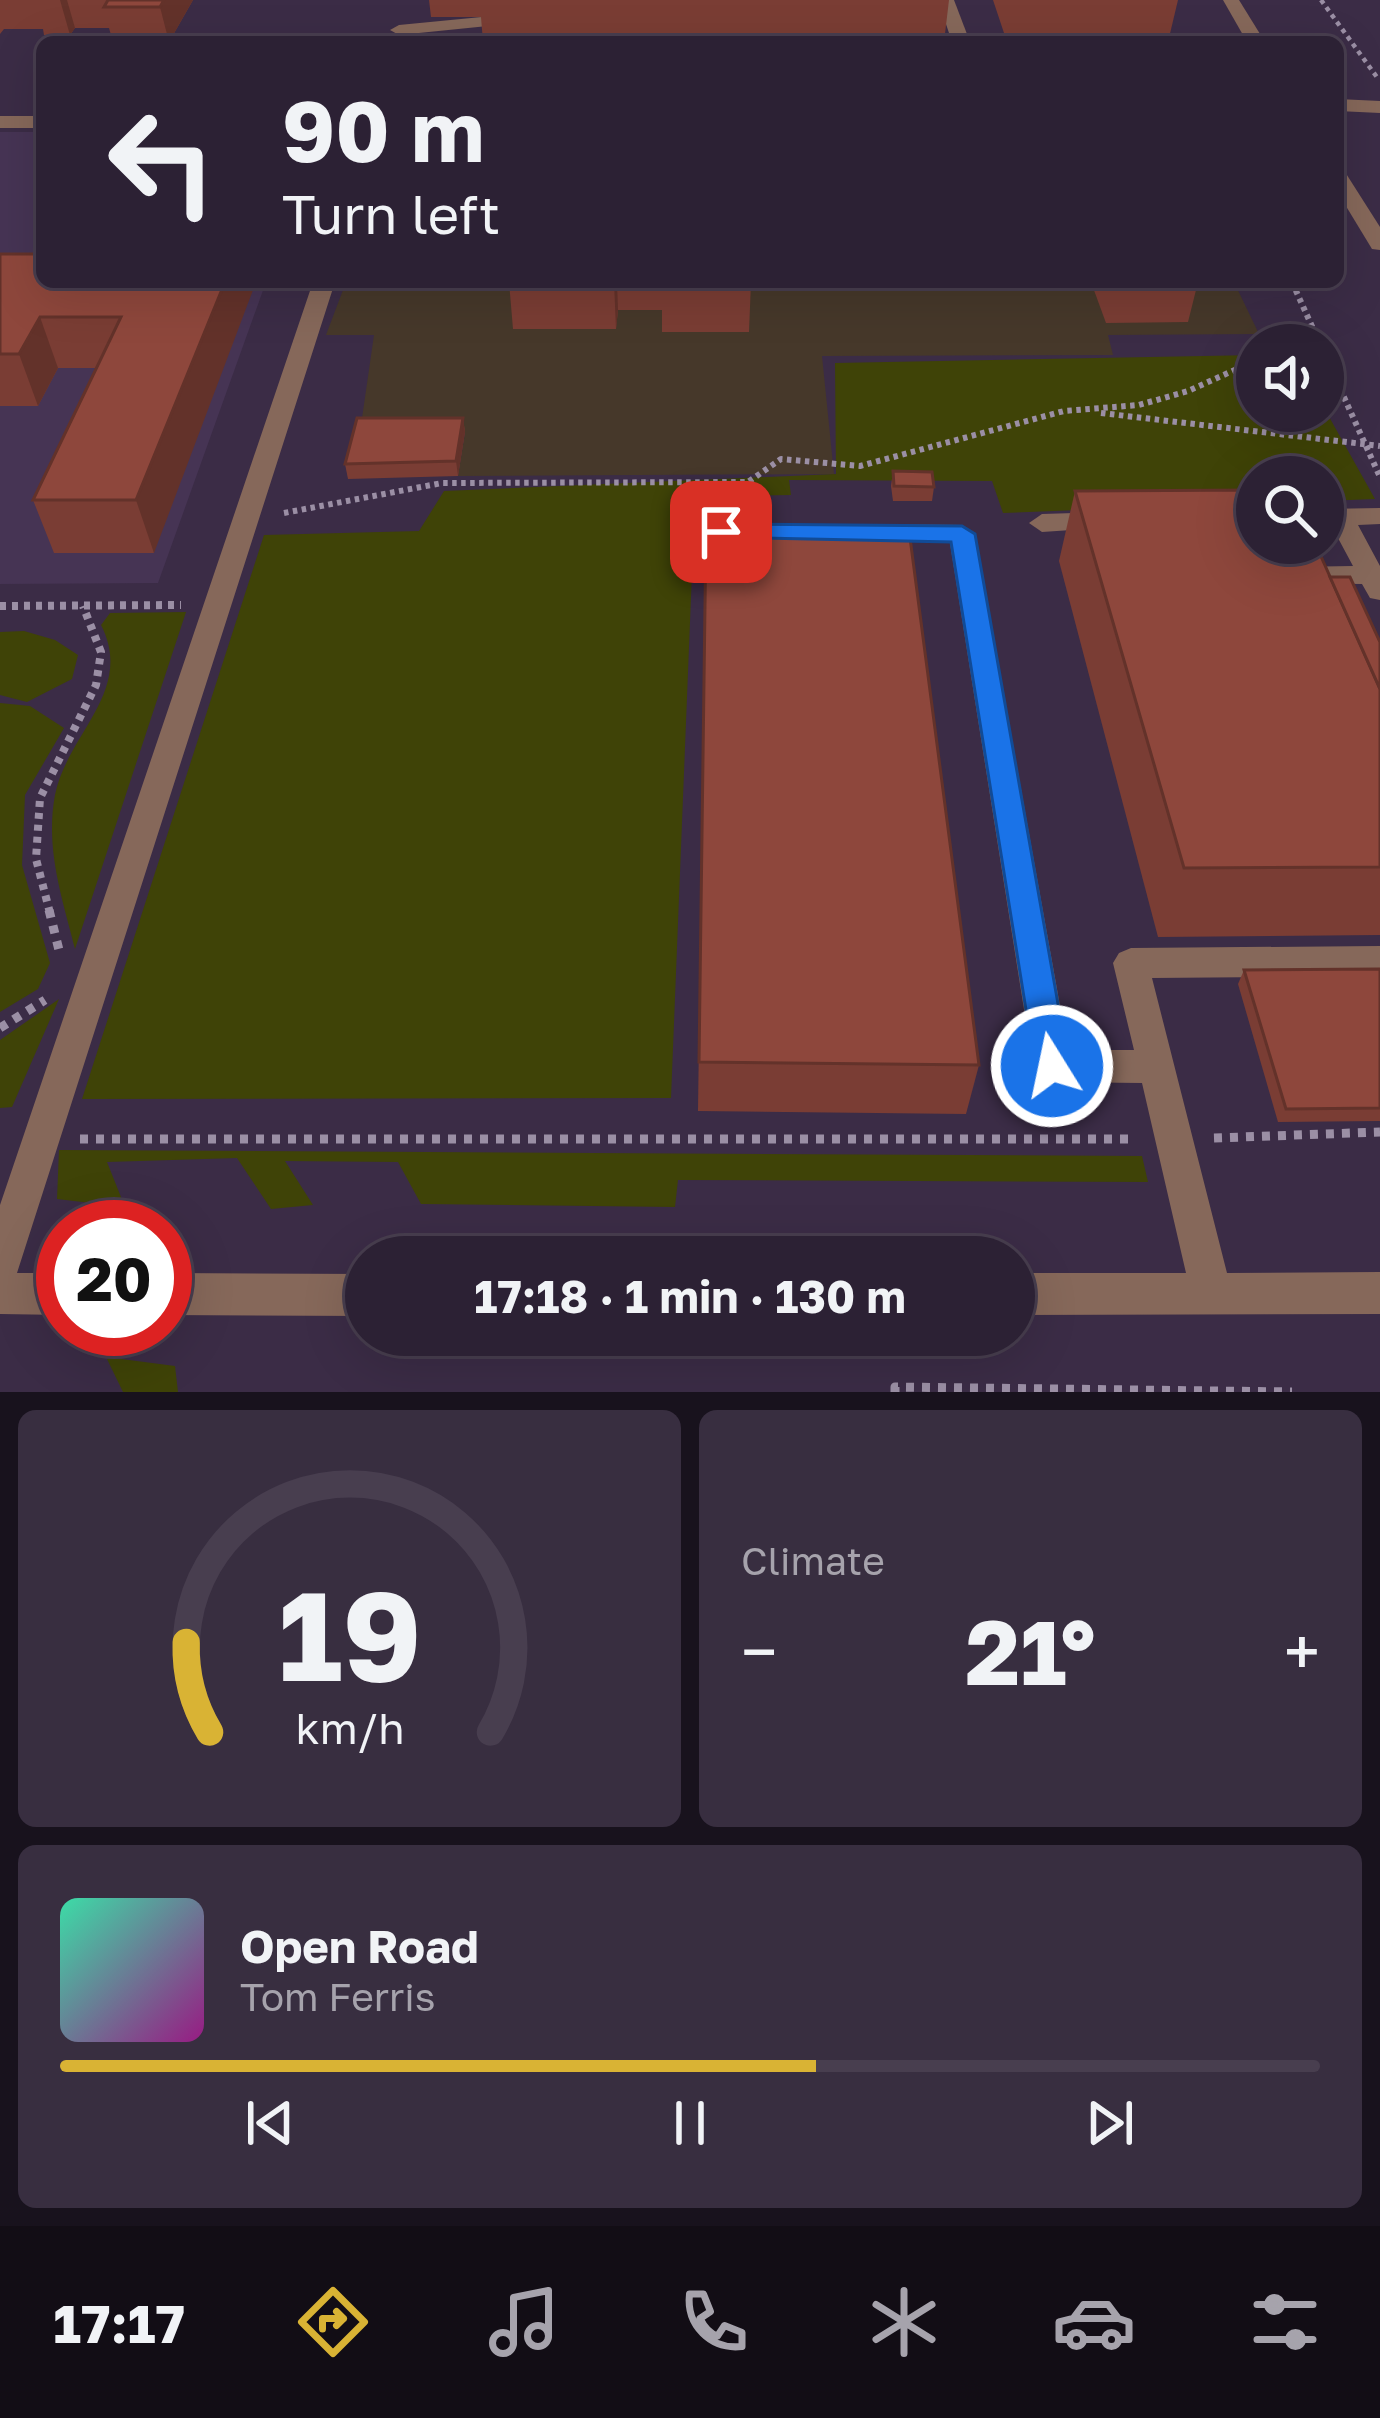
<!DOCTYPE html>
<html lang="en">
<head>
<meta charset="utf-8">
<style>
  body { margin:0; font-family:"Golos Text",sans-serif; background:#382e40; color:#f1f3f6; height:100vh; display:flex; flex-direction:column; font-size:45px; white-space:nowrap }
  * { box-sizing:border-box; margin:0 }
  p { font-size:39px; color:#a6a3ac }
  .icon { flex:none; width:66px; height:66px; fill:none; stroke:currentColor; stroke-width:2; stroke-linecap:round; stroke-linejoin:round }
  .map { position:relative; height:1392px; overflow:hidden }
  .sheet { display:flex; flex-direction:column; gap:18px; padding:18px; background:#18121d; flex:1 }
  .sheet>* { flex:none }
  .hud { position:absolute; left:36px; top:36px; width:1308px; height:252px; border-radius:18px; box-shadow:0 12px 48px #0002,0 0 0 3px #483e4f; background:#2c2134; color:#f1f3f6; overflow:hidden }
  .controls { position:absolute; left:1236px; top:324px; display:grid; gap:24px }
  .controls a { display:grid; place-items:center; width:108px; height:108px; border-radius:50%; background:#2c2134; box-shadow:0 12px 48px #0002,0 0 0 3px #483e4f; font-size:60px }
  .speed { position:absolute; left:36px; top:1200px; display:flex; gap:24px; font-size:60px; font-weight:700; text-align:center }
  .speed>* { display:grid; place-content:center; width:156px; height:156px; border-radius:50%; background:#2c2134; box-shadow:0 12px 48px #0002,0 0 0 3px #483e4f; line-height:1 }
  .speed .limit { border:18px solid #d22; background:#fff; color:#111 }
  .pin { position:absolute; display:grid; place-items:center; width:102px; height:102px; color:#fff; margin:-51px; border-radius:24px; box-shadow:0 6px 18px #0006 }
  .me { position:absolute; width:132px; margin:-66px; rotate:350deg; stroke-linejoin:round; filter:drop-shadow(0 0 9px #0008) }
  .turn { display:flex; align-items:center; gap:42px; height:252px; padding:0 48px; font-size:54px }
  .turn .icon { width:156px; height:156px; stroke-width:2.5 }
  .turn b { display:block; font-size:84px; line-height:102px }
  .big { font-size:90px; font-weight:700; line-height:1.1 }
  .sheet .card { flex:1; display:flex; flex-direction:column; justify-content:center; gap:18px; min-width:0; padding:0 42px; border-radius:18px; background:#382e40 }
  .sheet .dial { align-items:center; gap:0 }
  .dial svg { height:312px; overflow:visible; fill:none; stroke:#483e4f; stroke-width:7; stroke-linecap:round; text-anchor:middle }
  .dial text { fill:#f1f3f6; stroke:none }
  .song { display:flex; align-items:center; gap:36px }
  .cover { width:144px; height:144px; border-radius:18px; background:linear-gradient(135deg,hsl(160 70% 55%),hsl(310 70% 35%)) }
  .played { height:12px; border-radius:6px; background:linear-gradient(90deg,#d9b334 60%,#483e4f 60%) }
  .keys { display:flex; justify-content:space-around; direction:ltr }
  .heat { display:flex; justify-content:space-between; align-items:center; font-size:66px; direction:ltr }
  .sheet .tiles { flex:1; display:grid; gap:18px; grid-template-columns:1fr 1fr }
  .card:last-child { grid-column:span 2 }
  .trip { position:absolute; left:345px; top:1236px; width:690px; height:120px; border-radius:60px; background:#2c2134; box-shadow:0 12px 48px #0002,0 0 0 3px #483e4f; font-weight:700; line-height:120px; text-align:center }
  .tab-bar { display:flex; height:192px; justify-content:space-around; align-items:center; background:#120d15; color:#a6a3ac }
  .tab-bar .icon { width:84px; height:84px }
  .tab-bar .selected { color:#d9b334 }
  .tab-bar b { font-size:54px; color:#f1f3f6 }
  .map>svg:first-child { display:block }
  .built { fill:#463454 }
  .medical { fill:#46382a }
  .green { fill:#3f4307 }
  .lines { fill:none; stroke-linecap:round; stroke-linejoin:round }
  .path-far3 { stroke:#9b8fa5; stroke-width:4.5; stroke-dasharray:4.5 4.5; stroke-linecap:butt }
  .path-far2 { stroke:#9b8fa5; stroke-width:6; stroke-dasharray:4.5 4.5; stroke-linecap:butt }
  .path-far1 { stroke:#9b8fa5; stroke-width:8; stroke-dasharray:6 6; stroke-linecap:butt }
  .path { stroke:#9b8fa5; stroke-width:9; stroke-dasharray:8 8; stroke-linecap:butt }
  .minor { fill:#86685a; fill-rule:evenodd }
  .wall { fill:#7a3d34 }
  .shaded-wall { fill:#63322a }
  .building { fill:#8e473c; stroke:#63322a; stroke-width:3 }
  .route { fill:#1a73e8; stroke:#114b97; stroke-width:3 }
</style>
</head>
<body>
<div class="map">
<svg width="1380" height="1392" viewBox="0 0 1380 1392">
  <rect width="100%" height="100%" fill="#3b2c46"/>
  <polygon class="built" points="0,132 42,132 42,282 266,282 158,583 0,584"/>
  <polygon class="medical" points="346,282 1234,282 1259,334 1108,335 1113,355 822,356 834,474 458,476 465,433 360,432 374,335 326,335"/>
  <g class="green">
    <polygon points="1257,355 1257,411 1323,411 1323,406 1375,499 1323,501 1323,477 1257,477 1257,503 1003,513 992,481 789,480 791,495 695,497 671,1098 82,1099 264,535 419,531 444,491 836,474 835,363"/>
    <path d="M186,612L75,949C62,897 45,849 55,795C67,734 135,691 101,625L110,613Z"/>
    <polygon points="24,631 55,640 78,655 72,679 27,702 0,695 0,632"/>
    <polygon points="0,703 30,706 64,728 25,795 22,865 50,963 38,989 0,1012"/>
    <polygon points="59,999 12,1107 0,1108 0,1040"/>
    <polygon points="59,1150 1142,1156 1148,1182 678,1180 675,1207 421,1204 398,1162 285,1161 313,1205 271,1209 237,1158 107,1162 125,1207 57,1199"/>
    <polygon points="106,1357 175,1366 178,1392 123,1392"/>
  </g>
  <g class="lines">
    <polyline class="path-far3" points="1321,0 1379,80"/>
    <g class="path-far2">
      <polyline points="1292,282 1380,477"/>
      <polyline points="1300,345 1322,339"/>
      <polyline points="1101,413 1380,446"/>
      <polyline points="284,513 442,483 748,482 781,459 860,466 1064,411 1139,405 1188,391 1257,360"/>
    </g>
    <g class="path-far1">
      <polyline points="0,606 181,605"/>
      <polyline points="50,913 36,859 40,798 96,685 101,652 83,606"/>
    </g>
    <g class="path">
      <polyline points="49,910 59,950"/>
      <polyline points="0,1028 45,1000"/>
      <polyline points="1214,1138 1380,1132"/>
      <polyline points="80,1139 1133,1139"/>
      <polyline points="895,1392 895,1387 1292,1392"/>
    </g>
    <g class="minor">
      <polygon points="938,0 954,0 970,42 952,42"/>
      <polygon points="1223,0 1239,0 1265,42 1247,42"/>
      <polygon points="522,13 531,18 528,22 399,35 390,30 399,25"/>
      <polygon points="1338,99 1380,101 1380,113 1338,111"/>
      <rect x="0" y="116" width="42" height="12"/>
      <polygon points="1338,170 1345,172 1380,227 1380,250 1372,249 1338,193"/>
      <polygon points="313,282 335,282 17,1273 63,1273 63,1315 0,1314 0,1205"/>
      <polygon points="1380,508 1380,524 1358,525 1380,566 1380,600 1370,598 1362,584 1280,583 1276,576 1280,569 1290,567 1353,566 1331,525 1323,525 1323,509"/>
      <polygon points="1107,512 1116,515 1120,521 1116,527 1042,532 1029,523 1042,514"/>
      <polygon points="868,524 962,525 975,534 1068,1050 1134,1050 1113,963 1119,953 1131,948 1380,946 1380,976 1152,978 1227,1273 1380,1272 1380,1314 1014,1315 1014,1273 1186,1273 1142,1083 1052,1082 1039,1078 1033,1066 950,543 858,539 855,533"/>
      <polygon points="165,1273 366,1274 366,1316 165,1315"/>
    </g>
  </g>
  <g class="wall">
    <polygon points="0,0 193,0 169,42 113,42 109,28 75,28 70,35 44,35 43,29 4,29 0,34"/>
    <polygon points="429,0 949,0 944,42 483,42 481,17 431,17"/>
    <polygon points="993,0 1178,0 1168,42 1007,42"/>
    <polygon points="0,254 42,282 81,282 83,288 134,288 154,553 54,553 33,500 97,368 58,368 38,406 0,406"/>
    <polygon points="509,282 751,282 749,332 662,332 662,310 618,310 616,329 513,329"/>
    <polygon points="1091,282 1198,282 1188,322 1106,323"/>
    <polygon points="463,418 465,432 458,476 348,479 345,464"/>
    <polygon points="893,471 934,487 932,501 893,501 891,486"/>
    <polygon points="1075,491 1330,577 1380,642 1380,935 1158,937 1059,561"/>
    <polygon points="706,528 979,1065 966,1114 698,1111"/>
    <polygon points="1380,969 1380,1121 1278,1122 1238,984 1244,970"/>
  </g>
  <g class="shaded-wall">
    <polygon points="60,0 67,0 75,28 70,35"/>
    <polygon points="164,0 193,0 169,42 160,7"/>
    <polygon points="56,282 81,282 88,304 53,288"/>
    <polygon points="225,282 256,282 154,553 136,500"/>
    <polygon points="614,282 617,282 618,310 616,329"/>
    <polygon points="40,317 58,368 38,406 19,354"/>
    <polygon points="463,418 465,432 458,476 456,461"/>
  </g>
  <g class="building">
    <polygon points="108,0 164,0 160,7 104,7"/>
    <polygon points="0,254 42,254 42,282 56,282 53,288 134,288 136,282 225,282 136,500 33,500 121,317 40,317 19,354 0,354"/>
    <polygon points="357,418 463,418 456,461 345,464"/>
    <polygon points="893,471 932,472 934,487 894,486"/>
    <polygon points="1257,490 1257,543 1315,543 1380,689 1380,867 1184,868 1075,491"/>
    <polygon points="706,528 909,530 979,1065 699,1062"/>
    <polygon points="1330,577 1350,577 1380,642 1380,689"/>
    <polygon points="1380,969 1380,1108 1286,1109 1244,970"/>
  </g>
  <polygon class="route" points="721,524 962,526 975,534 1069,1066 1064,1076 1052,1081 1040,1076 1035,1066 951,542 712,537 712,526"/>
</svg>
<div class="controls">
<a><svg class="icon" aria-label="sound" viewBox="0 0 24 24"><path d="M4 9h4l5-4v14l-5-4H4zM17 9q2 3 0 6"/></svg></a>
<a><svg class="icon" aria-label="search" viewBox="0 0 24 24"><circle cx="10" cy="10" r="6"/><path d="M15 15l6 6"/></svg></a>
</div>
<div class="speed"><div class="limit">20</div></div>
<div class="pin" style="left:721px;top:532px;background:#d93025"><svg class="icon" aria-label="arrive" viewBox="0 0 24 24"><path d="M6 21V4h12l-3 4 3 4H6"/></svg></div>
<svg class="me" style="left:1052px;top:1066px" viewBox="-20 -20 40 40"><circle r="17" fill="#1a73e8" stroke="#fff" stroke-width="3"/><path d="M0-11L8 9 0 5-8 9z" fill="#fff"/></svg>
<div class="trip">17:18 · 1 min · 130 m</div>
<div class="hud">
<div class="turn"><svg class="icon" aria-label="left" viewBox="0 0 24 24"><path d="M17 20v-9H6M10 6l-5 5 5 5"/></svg><div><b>90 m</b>Turn left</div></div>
</div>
</div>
<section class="sheet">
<div class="tiles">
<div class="card dial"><svg viewBox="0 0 100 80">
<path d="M14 69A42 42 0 1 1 86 69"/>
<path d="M14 69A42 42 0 0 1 8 46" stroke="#d9b334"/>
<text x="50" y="56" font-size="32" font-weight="700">19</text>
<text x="50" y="72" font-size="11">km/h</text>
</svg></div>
<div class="card"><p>Climate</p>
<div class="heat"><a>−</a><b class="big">21°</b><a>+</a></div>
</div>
<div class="card">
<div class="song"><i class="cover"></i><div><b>Open Road</b><p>Tom Ferris</p></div></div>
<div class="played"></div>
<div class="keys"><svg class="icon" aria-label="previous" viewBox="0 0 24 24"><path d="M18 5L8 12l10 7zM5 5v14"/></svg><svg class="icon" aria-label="pause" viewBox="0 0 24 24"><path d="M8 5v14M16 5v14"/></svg><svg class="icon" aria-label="next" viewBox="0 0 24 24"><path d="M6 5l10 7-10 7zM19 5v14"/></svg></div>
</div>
</div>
</section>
<nav class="tab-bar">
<b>17:17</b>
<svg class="icon selected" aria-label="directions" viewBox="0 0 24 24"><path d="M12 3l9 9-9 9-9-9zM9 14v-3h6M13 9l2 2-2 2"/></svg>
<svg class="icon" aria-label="music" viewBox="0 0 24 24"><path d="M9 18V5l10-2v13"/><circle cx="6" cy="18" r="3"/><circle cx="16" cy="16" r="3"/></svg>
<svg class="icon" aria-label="phone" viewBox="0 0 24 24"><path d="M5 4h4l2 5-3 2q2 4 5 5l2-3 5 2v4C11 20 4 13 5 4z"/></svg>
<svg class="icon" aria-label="climate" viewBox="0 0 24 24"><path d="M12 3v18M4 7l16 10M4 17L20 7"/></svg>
<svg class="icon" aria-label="car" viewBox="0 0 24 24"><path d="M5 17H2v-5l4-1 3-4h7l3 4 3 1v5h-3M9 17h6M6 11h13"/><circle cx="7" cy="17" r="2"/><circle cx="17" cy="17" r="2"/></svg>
<svg class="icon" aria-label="filters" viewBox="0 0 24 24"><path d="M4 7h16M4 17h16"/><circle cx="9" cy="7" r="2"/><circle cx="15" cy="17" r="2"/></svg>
</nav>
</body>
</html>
